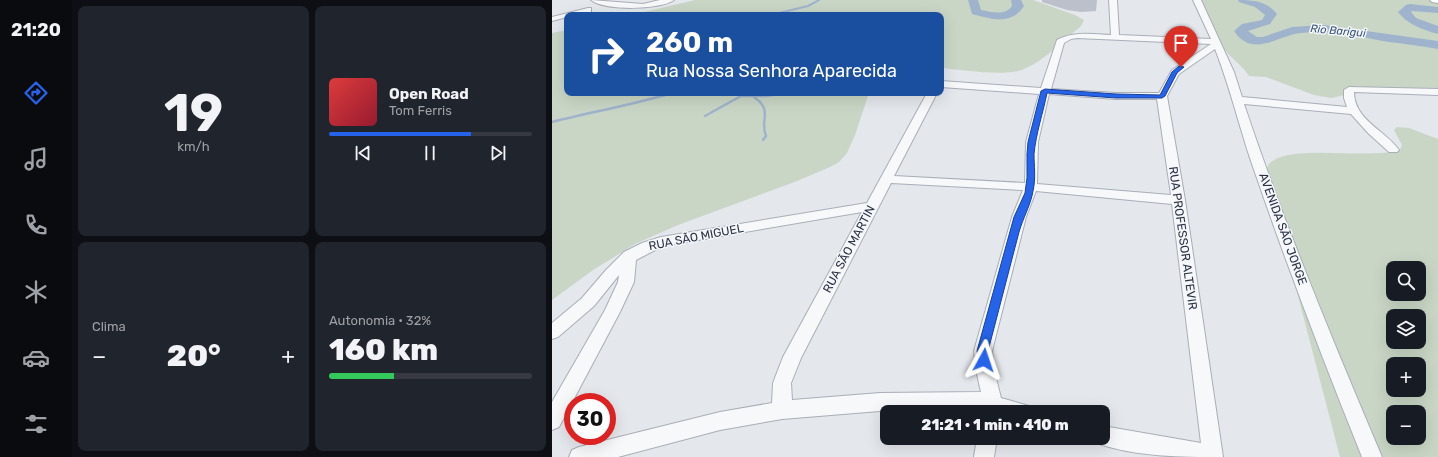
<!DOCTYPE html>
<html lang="pt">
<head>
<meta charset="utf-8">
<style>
  body { margin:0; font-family:Rubik,sans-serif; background:#20242c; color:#f1f3f6; height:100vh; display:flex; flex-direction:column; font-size:15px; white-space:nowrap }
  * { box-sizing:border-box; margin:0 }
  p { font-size:13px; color:#9ea1a6 }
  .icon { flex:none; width:22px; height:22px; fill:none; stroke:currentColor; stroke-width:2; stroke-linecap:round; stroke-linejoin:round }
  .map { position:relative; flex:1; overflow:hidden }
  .side { display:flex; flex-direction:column; gap:6px; padding:6px; background:#0d0f14; width:480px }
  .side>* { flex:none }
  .top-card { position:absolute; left:12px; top:12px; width:380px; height:84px; border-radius:8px; box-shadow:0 4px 16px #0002; background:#1a4fa0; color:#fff; overflow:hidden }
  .fabs { position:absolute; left:834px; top:261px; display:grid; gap:8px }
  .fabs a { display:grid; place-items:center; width:40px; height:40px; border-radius:8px; background:#171b24; box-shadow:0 4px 16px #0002; font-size:20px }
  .speed { position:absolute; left:12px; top:393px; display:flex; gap:8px; font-size:20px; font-weight:700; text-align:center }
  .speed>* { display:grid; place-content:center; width:52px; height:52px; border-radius:50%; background:#171b24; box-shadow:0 4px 16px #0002; line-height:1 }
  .speed .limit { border:6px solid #d22; background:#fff; color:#111 }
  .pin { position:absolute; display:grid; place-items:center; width:34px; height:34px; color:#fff; margin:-41px -17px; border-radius:50% 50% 50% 0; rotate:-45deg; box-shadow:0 0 4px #0007 }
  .pin .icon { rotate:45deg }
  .me { position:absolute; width:44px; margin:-22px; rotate:5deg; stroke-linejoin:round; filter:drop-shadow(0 0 3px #0008) }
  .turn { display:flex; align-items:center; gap:14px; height:84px; padding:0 16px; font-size:18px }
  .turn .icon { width:52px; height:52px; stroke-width:2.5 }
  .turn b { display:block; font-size:28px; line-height:34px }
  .big { font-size:30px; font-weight:800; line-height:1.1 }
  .side .card { flex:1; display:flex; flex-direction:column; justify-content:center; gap:6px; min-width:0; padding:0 14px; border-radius:8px; background:#20242c }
  .side .dial { align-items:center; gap:0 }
  .dial b { font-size:52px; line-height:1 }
  .song { display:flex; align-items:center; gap:12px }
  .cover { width:48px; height:48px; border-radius:6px; background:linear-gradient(135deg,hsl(0 70% 55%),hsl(350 70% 35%)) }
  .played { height:4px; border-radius:2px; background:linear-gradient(90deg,#2563eb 70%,#363941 70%) }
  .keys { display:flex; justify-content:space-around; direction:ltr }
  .heat { display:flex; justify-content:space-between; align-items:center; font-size:22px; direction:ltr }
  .charge { height:6px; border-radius:3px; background:linear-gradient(90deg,#34c759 32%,#363941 0) }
  .side .tiles { flex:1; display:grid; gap:6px; grid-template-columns:repeat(2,1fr) }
  .trip { position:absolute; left:328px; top:405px; width:230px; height:40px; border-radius:8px; background:#171b24; box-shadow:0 4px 16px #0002; font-weight:800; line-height:40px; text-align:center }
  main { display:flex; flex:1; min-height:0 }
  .tabs { display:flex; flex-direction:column; width:72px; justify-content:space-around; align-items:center; background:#090b0e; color:#9ea1a6 }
  .tabs .icon { width:28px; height:28px }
  .tabs .on { color:#2563eb }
  .tabs b { font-size:18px; color:#f1f3f6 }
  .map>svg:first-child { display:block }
  .green { fill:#c9d6c5; fill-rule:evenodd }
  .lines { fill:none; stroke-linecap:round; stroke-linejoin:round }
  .stream-far1 { stroke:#9fb4cc; stroke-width:2 }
  .stream { stroke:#9fb4cc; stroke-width:2.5 }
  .river { fill:#9fb4cc; fill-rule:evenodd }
  .building { fill:#bbc0ca }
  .minor-casing { stroke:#a9aeb7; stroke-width:2 }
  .major-casing { stroke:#a3abb8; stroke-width:2 }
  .minor { fill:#f7f8fa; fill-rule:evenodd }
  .major { fill:#fff; fill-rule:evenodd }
  .route { fill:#2563eb; stroke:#184099 }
  .labels { text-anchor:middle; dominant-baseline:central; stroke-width:3; stroke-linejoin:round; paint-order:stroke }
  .far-water-label { font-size:11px; font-style:italic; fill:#34527a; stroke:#f4f6f9 }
  .street-label { font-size:12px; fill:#2b3445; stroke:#f4f6f9 }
</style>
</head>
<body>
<main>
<nav class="tabs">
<b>21:20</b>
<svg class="icon on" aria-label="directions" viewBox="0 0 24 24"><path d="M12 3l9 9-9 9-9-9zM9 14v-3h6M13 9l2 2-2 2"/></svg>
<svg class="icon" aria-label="music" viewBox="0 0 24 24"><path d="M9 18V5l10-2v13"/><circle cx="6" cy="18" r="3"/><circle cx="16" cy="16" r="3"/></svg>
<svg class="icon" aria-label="phone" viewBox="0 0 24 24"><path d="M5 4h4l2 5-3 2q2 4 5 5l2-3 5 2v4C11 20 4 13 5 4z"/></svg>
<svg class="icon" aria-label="climate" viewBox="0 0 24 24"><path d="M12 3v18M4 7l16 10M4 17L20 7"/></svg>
<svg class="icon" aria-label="car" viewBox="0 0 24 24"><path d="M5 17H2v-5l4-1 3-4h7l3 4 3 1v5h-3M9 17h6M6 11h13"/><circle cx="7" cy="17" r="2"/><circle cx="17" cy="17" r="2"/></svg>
<svg class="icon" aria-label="filters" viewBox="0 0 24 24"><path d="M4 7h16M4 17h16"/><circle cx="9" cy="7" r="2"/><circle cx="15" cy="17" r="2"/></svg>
</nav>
<section class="side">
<div class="tiles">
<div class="card dial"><b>19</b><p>km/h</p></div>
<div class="card">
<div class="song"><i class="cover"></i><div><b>Open Road</b><p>Tom Ferris</p></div></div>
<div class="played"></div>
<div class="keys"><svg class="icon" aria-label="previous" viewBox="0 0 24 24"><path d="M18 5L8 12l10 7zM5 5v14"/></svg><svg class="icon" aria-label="pause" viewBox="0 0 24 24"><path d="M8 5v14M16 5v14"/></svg><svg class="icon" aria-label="next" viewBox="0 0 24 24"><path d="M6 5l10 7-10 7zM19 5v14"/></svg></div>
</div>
<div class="card"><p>Clima</p>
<div class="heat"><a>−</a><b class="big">20°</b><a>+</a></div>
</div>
<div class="card"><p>Autonomia · 32%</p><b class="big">160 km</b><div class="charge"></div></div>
</div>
</section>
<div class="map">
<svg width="886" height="457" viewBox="0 0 886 457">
  <rect width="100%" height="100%" fill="#e4e7ec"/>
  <g class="green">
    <path d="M143,0H481L523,15L532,20L529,26C512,40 492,61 472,69C455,77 410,70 389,68V15H79Z"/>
    <path d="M645,0H886V93L806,91L789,96L779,98L762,95L714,77L697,76C690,65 680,59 672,49C661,35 653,16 645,0Z"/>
    <polygon points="15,30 15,93 317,93 303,135 295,153 287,162 278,167 245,181 126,225 83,244 41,270 0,300 0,33"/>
    <path d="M845,127L857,128L886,139V457H788L715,177C715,172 714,167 718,163C739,143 816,160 848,150L850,145L842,130ZM841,268H867V294H841ZM841,316H867V342H841ZM841,364H867V390H841ZM841,412H867V438H841Z"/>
  </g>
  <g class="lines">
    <polyline class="stream-far1" points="219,15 256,6 267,0"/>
    <g class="stream">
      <path d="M202,97C222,111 207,120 214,136L211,140"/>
      <polyline points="153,116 189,96 214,96 233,93"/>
      <path d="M0,122C40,112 80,105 120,93"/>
    </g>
    <g class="river">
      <path d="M416,0H426L429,10C440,12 453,16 460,6L459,0H469L472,6C459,26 439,19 420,14Z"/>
      <path d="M686,0C701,0 715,1 725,14L718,24L696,31L705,37H711L740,27L771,25L886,41V49C870,46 854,44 837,42C808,37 779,29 749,33C726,35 701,59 682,31L690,24L710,20L713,15L703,7L687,2Z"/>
      <path d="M858,4L886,7V13L860,11L859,12L864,18L886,26V34C871,30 855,24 846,12L854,5Z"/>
    </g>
  </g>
  <polygon class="building" points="490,0 545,0 544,11 529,12 515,10 490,2"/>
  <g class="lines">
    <g class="minor-casing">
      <g id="minor">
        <path d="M39,0L91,4L108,0H122C109,10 52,11 39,0Z"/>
        <path d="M557,0H565L567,35L659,39L641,0H649L682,72L690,97L795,107L792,98V90L797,87L886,89V95L802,92C802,120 833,130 847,150L845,152H837L816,133L799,114L692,104C732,224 781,341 830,457H810C771,360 734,263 700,164C687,126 678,87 663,49L627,74L615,96L633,200L671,457C629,457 584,457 544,443L542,438H551V426L649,443L620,204L484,191L474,217L440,351L442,370L449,398L477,406L480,412H430L431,410L426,409L328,411L230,419L168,430L66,457H17L20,450L27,447L168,412L220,403L221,383L231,357L310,212L111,246L84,260L82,282L68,312L7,427L0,430V402L53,310L66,282L67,275L42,306L6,337L0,339V323L30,298L54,270L72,252L90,243L109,237L315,203L375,93H385L342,176L473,183L474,142L487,94L389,87V81L489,88L505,40C522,31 540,34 559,35ZM525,38L659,44L620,70L607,93H564L499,89L512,43L519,39ZM497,94L564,99H605L619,195L485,184L486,142ZM339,183L471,190L460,217L422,351L424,370L429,392L328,393L240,400L239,383L249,358Z"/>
        <polygon points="36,8 39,8 39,12 26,15 15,15 15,17 0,21 0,17"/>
        <polygon points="425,438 445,438 442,457 422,457"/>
      </g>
    </g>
    <g class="major-casing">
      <polygon id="major" points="878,0 886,0 886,3 880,2"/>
    </g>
    <use href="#minor" class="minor"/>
    <use href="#major" class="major"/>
  </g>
  <path class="route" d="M627,66L632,67L625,73L613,96L610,98H564L495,93C491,113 484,133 482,154C482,166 484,178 481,191C479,204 471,218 467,232L436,351L438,360L436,364L432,365L428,364L425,351L462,217L473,193L475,178V154L476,142L489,91L493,89L564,94L608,95L620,72Z"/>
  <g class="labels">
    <g class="far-water-label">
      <text transform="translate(786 31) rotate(5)">Rio Barigui</text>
    </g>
    <g class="street-label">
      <text transform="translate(731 229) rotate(70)">AVENIDA SÃO JORGE</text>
      <text transform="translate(144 237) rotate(-11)">RUA SÃO MIGUEL</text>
      <text transform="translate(631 238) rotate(82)">RUA PROFESSOR ALTEVIR</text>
      <text transform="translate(297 249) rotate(-62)">RUA SÃO MARTIN</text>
    </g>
  </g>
</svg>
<div class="fabs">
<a><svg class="icon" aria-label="search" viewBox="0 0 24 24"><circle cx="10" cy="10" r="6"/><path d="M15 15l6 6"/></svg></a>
<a><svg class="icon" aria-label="layers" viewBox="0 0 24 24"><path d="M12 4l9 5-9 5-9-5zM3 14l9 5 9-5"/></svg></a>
<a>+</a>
<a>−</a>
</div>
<div class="speed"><div class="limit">30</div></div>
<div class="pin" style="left:629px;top:67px;background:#d93025"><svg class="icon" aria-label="arrive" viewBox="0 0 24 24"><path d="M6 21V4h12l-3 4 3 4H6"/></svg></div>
<svg class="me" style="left:432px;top:360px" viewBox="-20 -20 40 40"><path d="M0-17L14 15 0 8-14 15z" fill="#2563eb" stroke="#fff" stroke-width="4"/></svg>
<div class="trip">21:21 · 1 min · 410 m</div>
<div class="top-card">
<div class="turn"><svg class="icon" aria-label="right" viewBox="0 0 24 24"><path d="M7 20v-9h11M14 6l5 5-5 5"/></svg><div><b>260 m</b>Rua Nossa Senhora Aparecida</div></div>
</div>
</div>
</main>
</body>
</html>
